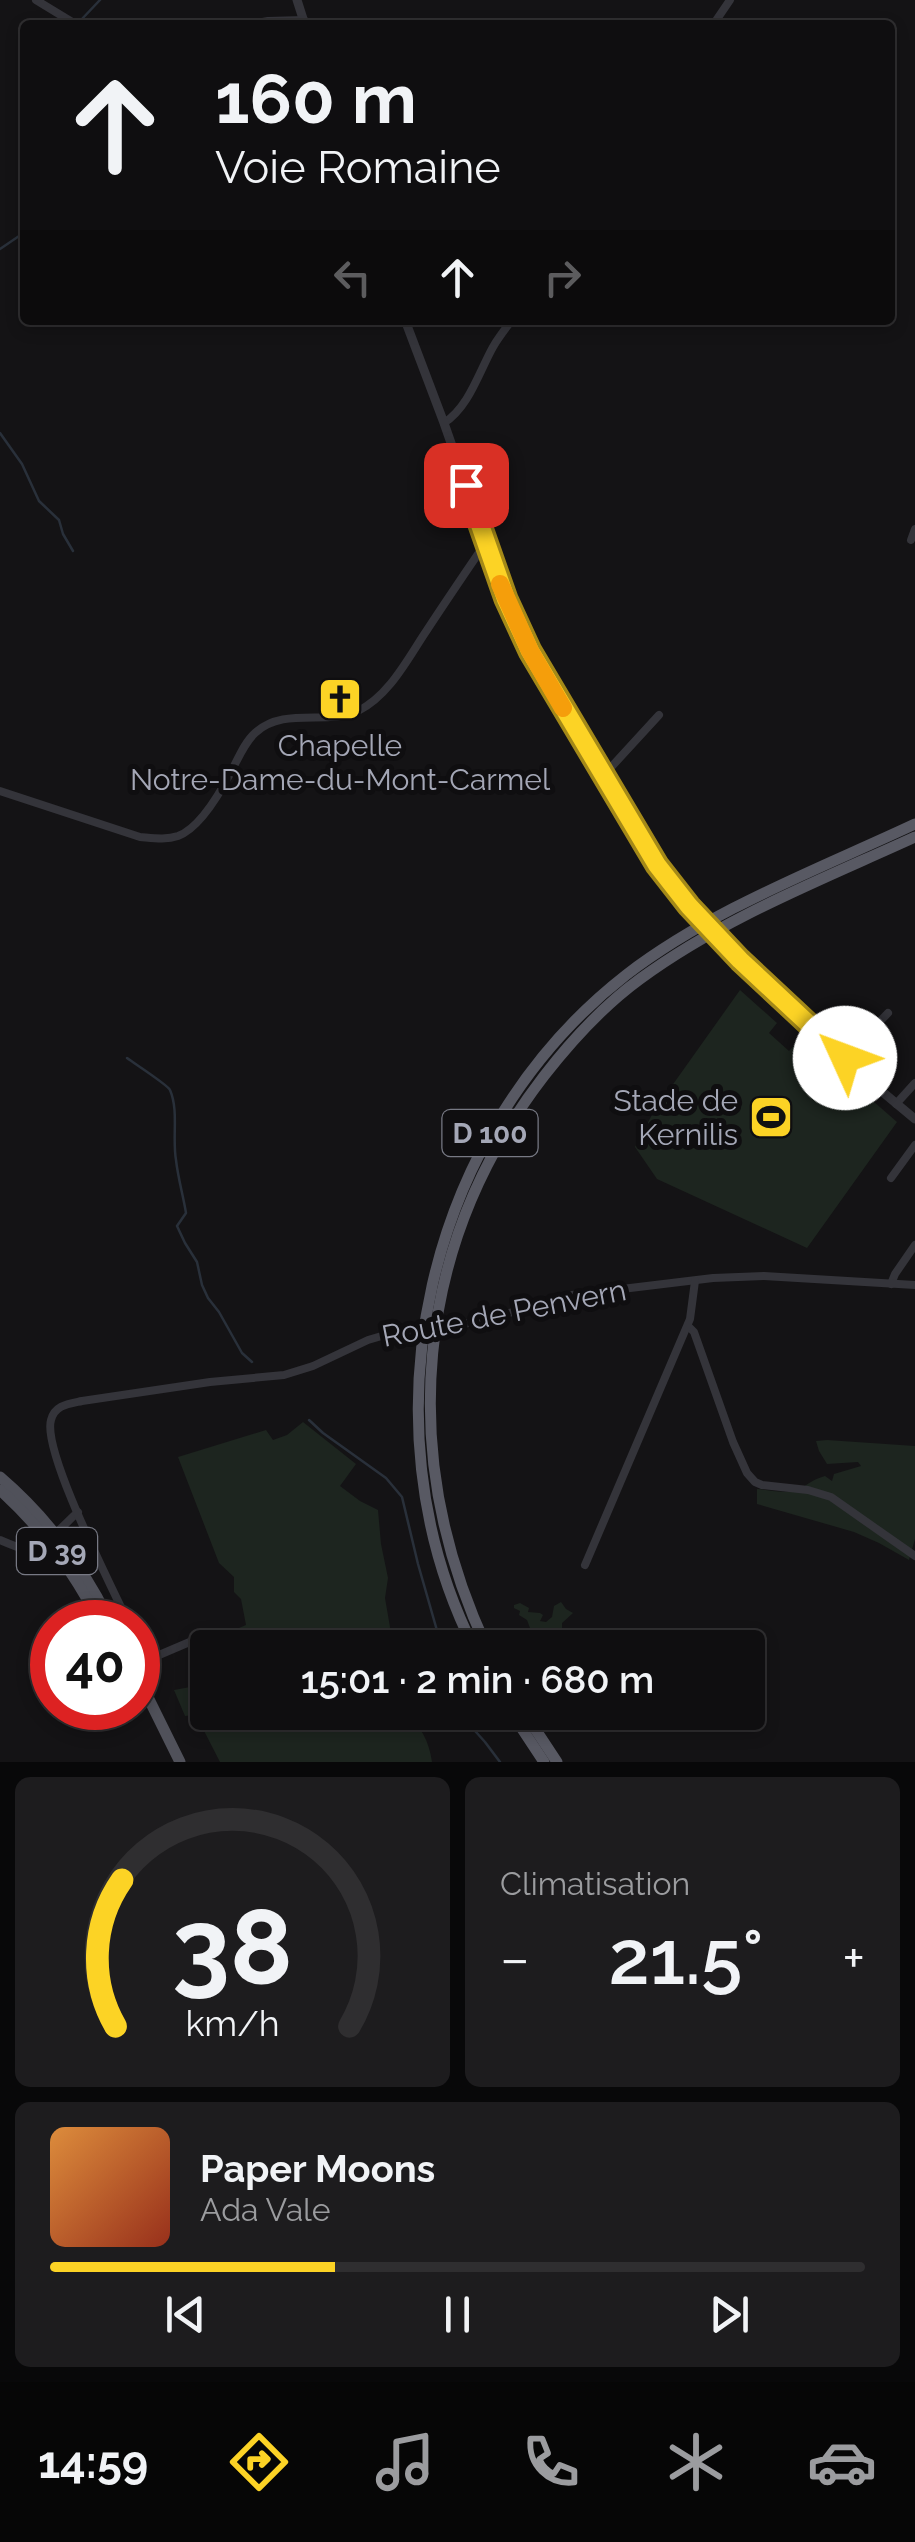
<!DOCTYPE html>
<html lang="fr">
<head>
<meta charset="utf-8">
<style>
  body { margin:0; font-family:Raleway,sans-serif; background:#1d1c1e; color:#f1f3f6; height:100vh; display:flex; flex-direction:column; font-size:38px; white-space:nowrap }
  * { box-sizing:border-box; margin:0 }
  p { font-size:32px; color:#9b9c9f }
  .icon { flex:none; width:55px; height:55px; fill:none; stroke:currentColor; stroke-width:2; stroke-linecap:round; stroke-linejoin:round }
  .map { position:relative; height:1762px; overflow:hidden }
  .drawer { display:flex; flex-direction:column; gap:15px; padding:15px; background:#080809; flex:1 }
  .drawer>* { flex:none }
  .hud { position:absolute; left:20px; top:20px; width:875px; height:305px; border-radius:10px; box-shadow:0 5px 15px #0003,0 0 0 2px #2f2e30; background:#0f0e10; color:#f1f3f6; overflow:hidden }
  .speed { position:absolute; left:30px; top:1600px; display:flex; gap:20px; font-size:50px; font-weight:700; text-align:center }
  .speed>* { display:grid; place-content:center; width:130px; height:130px; border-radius:50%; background:#0f0e10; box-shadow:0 5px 15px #0003,0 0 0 2px #2f2e30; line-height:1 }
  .speed .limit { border:15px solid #d22; background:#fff; color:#111 }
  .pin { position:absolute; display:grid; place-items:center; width:85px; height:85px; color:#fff; margin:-42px; border-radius:20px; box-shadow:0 5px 15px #0006 }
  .me { position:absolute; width:110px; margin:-55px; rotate:313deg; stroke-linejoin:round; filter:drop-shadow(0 0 8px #0008) }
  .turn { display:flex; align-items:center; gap:35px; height:210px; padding:0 30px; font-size:45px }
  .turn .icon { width:130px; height:130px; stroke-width:2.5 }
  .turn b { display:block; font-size:70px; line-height:85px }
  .lanes { display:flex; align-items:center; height:95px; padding:0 30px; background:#0003; justify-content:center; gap:50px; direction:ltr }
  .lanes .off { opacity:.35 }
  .big { font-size:75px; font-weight:600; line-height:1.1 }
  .drawer .card { flex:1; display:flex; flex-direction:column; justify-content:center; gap:15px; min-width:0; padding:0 35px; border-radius:15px; background:#1d1c1e }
  .drawer .dial { align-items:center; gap:0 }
  .dial svg { height:260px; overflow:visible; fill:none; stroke:#2f2e30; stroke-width:7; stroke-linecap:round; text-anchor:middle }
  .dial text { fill:#f1f3f6; stroke:none }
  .song { display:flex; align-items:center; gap:30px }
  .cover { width:120px; height:120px; border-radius:15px; background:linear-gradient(135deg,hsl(30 70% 55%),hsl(10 70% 35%)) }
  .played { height:10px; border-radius:5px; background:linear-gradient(90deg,#fcd325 35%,#2f2e30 35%) }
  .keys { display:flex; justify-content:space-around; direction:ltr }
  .heat { display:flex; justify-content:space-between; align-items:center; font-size:55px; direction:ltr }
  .drawer .tiles { flex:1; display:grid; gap:15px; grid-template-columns:1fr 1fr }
  .card:last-child { grid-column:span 2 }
  .trip { position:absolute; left:190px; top:1630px; width:575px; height:100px; border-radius:10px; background:#0f0e10; box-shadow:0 5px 15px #0003,0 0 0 2px #2f2e30; font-weight:600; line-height:100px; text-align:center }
  .tabs { display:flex; height:160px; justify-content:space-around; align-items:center; background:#060606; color:#9b9c9f }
  .tabs .icon { width:70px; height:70px }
  .tabs .selected { color:#fcd325 }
  .tabs b { font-size:45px; color:#f1f3f6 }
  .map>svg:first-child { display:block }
  .green { fill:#1d251f }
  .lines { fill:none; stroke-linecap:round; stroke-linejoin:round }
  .stream { stroke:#29303a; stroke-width:2.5 }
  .minor { stroke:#34343a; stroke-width:8 }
  .tertiary { stroke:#34343a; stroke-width:9 }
  .primary { stroke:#50515a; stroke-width:11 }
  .trunk { stroke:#585963; stroke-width:11 }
  .minor-bridge { stroke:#34343a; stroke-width:8 }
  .tertiary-bridge { stroke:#34343a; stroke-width:9 }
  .route-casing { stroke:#a48918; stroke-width:25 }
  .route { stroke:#fcd325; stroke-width:18 }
  .slow { stroke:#f59e0b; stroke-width:18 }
  .labels { text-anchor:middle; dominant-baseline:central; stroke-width:10; stroke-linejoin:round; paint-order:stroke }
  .shield { fill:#0f0e10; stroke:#777984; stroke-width:2.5 }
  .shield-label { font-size:28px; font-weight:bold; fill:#a4a7b6 }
  .poi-label { font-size:30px; fill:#a4a7b6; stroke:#0f0e10 }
  .street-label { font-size:30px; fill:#a4a7b6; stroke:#0f0e10 }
</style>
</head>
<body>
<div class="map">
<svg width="915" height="1762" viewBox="0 0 915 1762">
  <rect width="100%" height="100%" fill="#141315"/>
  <g class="green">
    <polygon points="740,990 777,1023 769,1033 789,1051 801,1038 897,1122 807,1248 657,1179 635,1147 654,1111"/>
    <path d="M303,1422L356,1464L340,1486L360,1501L378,1510L381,1544L388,1578L385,1598L390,1627L387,1647L208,1648V1712L404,1713C421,1725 429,1741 432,1762H220L201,1725L203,1714L185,1716L174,1690L201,1685L192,1648L246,1625L241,1599L234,1592V1577L219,1563L178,1457L266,1430L273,1440L287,1435Z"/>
    <path d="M827,1440L915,1446V1539L909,1560L879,1543L854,1532L757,1504V1489C771,1490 788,1495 801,1488C810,1483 814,1479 825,1476L832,1481L834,1474L861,1466L858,1462L827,1464L819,1451L816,1441Z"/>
    <polygon points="561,1602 566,1609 573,1613 562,1623 562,1628 570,1634 574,1634 575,1641 580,1647 551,1647 542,1634 537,1637 533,1635 524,1641 520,1639 519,1636 530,1628 527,1620 519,1615 520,1611 514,1608 514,1605 520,1603 529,1608 528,1612 540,1613 543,1615 540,1621 546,1622 552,1617 554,1606"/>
  </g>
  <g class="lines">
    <g class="stream">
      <polyline points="83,24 81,20 100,0"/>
      <polyline points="0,249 25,232"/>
      <polyline points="0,433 22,464 39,501 59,520 63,534 73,551"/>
      <path d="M127,1058C135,1064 168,1085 170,1090C179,1111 172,1137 176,1160C178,1178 183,1195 186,1213L177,1226L185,1243L197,1262L202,1285L208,1298L219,1312L242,1353L252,1362"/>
      <polyline points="309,1420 323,1433 386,1478 402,1497 418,1564 442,1648"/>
      <polyline points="458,1712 485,1742 500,1762"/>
    </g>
    <g class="minor">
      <polyline points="36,0 77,25"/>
      <polyline points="247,25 268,21 304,20"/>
      <polyline points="713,25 730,0"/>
      <path d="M444,423C469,407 479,372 493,347C498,338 505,329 512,320"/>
      <polyline points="911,540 915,529"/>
      <polyline points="603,776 659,715"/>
      <path d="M0,791L140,837C153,838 166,840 178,836C200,828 221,791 231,772C238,759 244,743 255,733C284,706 328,726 358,711C390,695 408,658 427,630C444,604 461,579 478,554L488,547"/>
      <polyline points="845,1058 888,1013"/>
      <polyline points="896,1104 915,1083"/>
      <polyline points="891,1178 915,1145"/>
      <polyline points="891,1284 895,1274 915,1245"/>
      <polyline points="458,1325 493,1318 564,1296 713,1278 764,1276 915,1285"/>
      <polyline points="688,1326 694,1332 733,1442 747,1473 755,1482 762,1485 808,1490 831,1497 915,1556"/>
      <path d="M0,1540C7,1543 16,1547 24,1549C43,1551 64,1524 78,1512"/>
      <polyline points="585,1565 690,1319 695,1281"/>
      <path d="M128,1622C112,1587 42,1451 51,1420C55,1405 68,1404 82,1401L210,1382L284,1375L313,1366L368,1340L402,1330"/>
      <polyline points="138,1644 151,1674"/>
      <polyline points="145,1661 192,1641"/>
    </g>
    <g class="tertiary">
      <polyline points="297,0 305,25"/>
      <polyline points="405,320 444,423 500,583 526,644 650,855 689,906"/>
      <polyline points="726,947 873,1084 915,1119"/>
    </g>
    <g class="primary">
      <path d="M0,1477C48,1518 83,1566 110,1622"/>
      <path d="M0,1490C44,1530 72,1570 100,1622"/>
      <polyline points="138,1677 180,1762"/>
    </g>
    <g class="trunk">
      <path d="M474,1648C360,1422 426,1131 626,975C712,909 817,870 915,824"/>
      <path d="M487,1648C397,1455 413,1246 544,1076C572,1040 603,1006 640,979C723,918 821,880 915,837"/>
      <polyline points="511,1712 544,1762"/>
      <polyline points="524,1712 557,1762"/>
    </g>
    <polyline class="minor-bridge" points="402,1330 458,1325"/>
    <polyline class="tertiary-bridge" points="689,906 726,947"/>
  </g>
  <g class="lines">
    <g class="route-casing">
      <polyline id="route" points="466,485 506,599 530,651 657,865 689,906 740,960 845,1058"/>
    </g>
    <use href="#route" class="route"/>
    <polyline class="slow" points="500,584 530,651 563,708"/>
  </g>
  <defs>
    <g id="church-square" transform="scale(2.25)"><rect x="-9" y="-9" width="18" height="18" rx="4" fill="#fcd325" stroke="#0f0e10"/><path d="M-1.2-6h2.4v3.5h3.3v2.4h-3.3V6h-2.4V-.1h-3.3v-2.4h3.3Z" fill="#111"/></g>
    <g id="stadium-square" transform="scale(2.25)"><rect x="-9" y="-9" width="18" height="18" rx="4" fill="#fcd325" stroke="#0f0e10"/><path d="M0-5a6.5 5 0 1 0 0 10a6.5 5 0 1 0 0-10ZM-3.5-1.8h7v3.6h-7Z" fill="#111"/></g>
  </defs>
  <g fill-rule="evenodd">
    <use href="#church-square" x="340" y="699"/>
    <use href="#stadium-square" x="771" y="1117"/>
  </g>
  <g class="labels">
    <g class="shield">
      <rect x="442.5" y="1110" width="95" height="46" rx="8"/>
      <rect x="17" y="1528" width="80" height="46" rx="8"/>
    </g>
    <g class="shield-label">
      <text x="490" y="1133">D 100</text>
      <text x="57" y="1551">D 39</text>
    </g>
    <g class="poi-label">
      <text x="340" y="745">Chapelle<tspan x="340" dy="34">Notre-Dame-du-Mont-Carmel</tspan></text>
      <text x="738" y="1100" text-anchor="end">Stade de<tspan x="738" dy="34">Kernilis</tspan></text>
    </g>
    <g class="street-label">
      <text transform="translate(504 1313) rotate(-11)">Route de Penvern</text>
    </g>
  </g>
</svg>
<div class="speed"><div class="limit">40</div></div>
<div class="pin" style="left:466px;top:485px;background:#d93025"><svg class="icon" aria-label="arrive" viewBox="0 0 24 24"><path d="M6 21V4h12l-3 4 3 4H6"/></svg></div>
<svg class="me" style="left:845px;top:1058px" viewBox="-20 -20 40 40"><circle r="19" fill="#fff"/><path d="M0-13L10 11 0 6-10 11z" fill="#fcd325"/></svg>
<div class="trip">15:01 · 2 min · 680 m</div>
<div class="hud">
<div class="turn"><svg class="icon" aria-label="ahead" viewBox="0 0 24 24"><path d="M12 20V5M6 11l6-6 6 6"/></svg><div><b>160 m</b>Voie Romaine</div></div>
<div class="lanes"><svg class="icon off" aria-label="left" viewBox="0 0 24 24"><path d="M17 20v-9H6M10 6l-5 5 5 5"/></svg><svg class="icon" aria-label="ahead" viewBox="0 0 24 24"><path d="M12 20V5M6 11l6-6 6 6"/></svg><svg class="icon off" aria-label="right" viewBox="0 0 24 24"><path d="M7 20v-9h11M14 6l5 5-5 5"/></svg></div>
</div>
</div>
<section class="drawer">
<div class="tiles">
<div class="card dial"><svg viewBox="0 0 100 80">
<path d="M14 69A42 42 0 1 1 86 69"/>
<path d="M14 69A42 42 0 0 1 16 24" stroke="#fcd325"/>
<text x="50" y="56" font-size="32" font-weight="700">38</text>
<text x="50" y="72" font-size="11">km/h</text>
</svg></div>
<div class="card"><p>Climatisation</p>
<div class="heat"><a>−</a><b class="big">21.5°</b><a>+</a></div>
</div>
<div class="card">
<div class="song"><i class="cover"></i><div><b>Paper Moons</b><p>Ada Vale</p></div></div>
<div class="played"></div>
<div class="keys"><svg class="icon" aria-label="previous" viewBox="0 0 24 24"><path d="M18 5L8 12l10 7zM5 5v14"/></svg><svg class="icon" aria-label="pause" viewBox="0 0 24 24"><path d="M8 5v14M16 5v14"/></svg><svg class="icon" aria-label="next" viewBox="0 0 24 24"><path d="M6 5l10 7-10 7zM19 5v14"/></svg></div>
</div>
</div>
</section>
<nav class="tabs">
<b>14:59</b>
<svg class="icon selected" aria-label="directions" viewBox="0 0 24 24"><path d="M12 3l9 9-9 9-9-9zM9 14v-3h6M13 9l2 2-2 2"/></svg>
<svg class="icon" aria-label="music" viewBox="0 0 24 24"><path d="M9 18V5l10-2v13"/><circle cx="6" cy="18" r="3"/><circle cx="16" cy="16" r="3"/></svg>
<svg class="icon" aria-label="phone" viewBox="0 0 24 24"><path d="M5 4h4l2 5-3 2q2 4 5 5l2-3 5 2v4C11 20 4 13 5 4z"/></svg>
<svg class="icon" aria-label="climate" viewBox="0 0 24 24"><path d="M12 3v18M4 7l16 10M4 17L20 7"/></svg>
<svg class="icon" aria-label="car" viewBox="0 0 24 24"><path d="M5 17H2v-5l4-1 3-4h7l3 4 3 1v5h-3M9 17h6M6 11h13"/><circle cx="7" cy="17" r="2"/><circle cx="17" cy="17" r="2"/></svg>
</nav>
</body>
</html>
